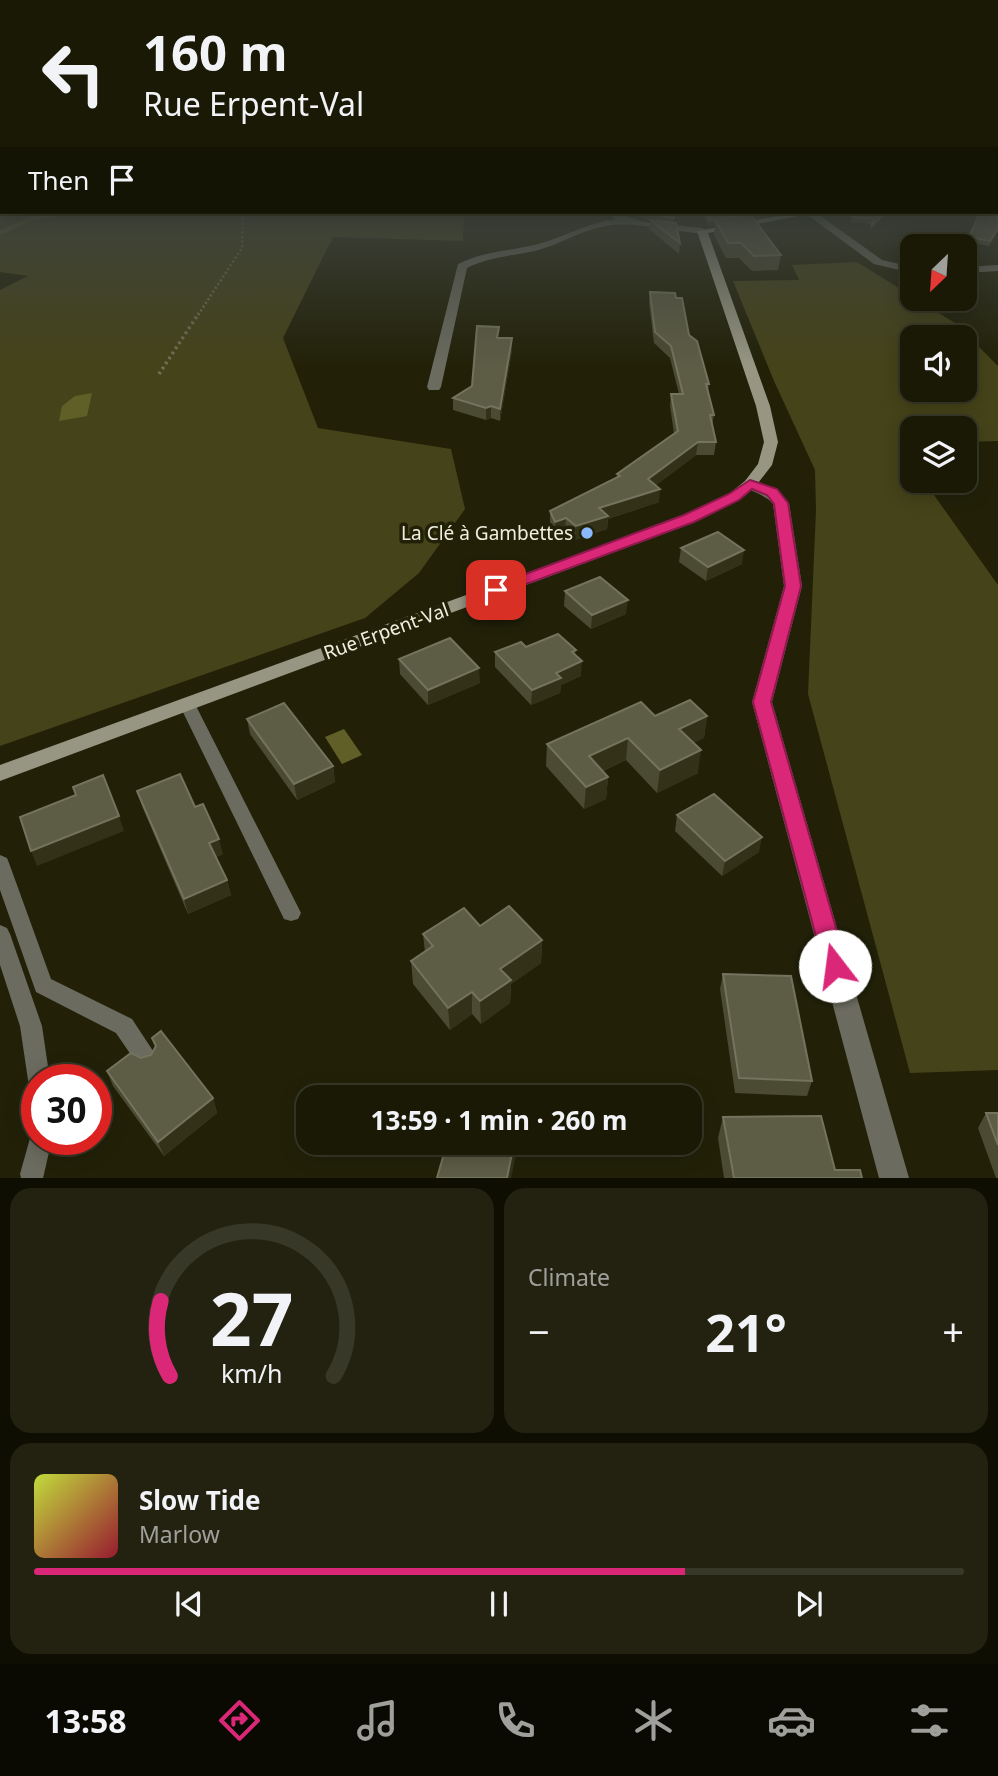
<!DOCTYPE html>
<html lang="en">
<head>
<meta charset="utf-8">
<style>
  body { margin:0; font-family:"Noto Sans",sans-serif; background:#232210; color:#f1f3f6; height:100vh; display:flex; flex-direction:column; font-size:26px; white-space:nowrap }
  * { box-sizing:border-box; margin:0 }
  p { font-size:23px; color:#9fa09b }
  .icon { flex:none; width:38px; height:38px; fill:none; stroke:currentColor; stroke-width:2; stroke-linecap:round; stroke-linejoin:round }
  .map { position:relative; height:1178px; overflow:hidden }
  .sheet { display:flex; flex-direction:column; gap:10px; padding:10px; background:#0e0e03; flex:1 }
  .sheet>* { flex:none }
  .guide { position:absolute; left:0px; top:0px; width:999px; height:214px; box-shadow:0 4px 18px #0003,0 0 0 2px #383828; background:#1a1906; color:#f1f3f6; overflow:hidden }
  .needle { width:46px; rotate:205deg }
  .fabs { position:absolute; left:900px; top:234px; display:grid; gap:14px }
  .fabs a { display:grid; place-items:center; width:77px; height:77px; border-radius:14px; background:#1a1906; box-shadow:0 4px 18px #0003,0 0 0 2px #383828; font-size:35px }
  .speed { position:absolute; left:21px; top:1064px; display:flex; gap:14px; font-size:35px; font-weight:700; text-align:center }
  .speed>* { display:grid; place-content:center; width:91px; height:91px; border-radius:50%; background:#1a1906; box-shadow:0 4px 18px #0003,0 0 0 2px #383828; line-height:1 }
  .speed .limit { border:10px solid #d22; background:#fff; color:#111 }
  .pin { position:absolute; display:grid; place-items:center; width:60px; height:60px; color:#fff; margin:-30px; border-radius:14px; box-shadow:0 4px 10px #0006 }
  .me { position:absolute; width:77px; margin:-38px; rotate:345deg; stroke-linejoin:round; filter:drop-shadow(0 0 5px #0008) }
  .turn { display:flex; align-items:center; gap:24px; height:147px; padding:0 28px; font-size:32px }
  .turn .icon { width:91px; height:91px; stroke-width:2.5 }
  .turn b { display:block; font-size:49px; line-height:60px }
  .then { display:flex; align-items:center; height:66px; padding:0 28px; background:#0003; gap:14px; font-size:26px }
  .big { font-size:52px; font-weight:700; line-height:1.1 }
  .sheet .widget { flex:1; display:flex; flex-direction:column; justify-content:center; gap:10px; min-width:0; padding:0 24px; border-radius:21px; background:#232210 }
  .sheet .dial { align-items:center; gap:0 }
  .dial svg { height:182px; overflow:visible; fill:none; stroke:#383828; stroke-width:7; stroke-linecap:round; text-anchor:middle }
  .dial text { fill:#f1f3f6; stroke:none }
  .song { display:flex; align-items:center; gap:21px }
  .cover { width:84px; height:84px; border-radius:10px; background:linear-gradient(135deg,hsl(70 70% 55%),hsl(350 70% 35%)) }
  .played { height:7px; border-radius:4px; background:linear-gradient(90deg,#db2777 70%,#383828 70%) }
  .keys { display:flex; justify-content:space-around; direction:ltr }
  .heat { display:flex; justify-content:space-between; align-items:center; font-size:38px; direction:ltr }
  .sheet .tiles { flex:1; display:grid; gap:10px; grid-template-columns:1fr 1fr }
  .widget:last-child { grid-column:span 2 }
  .trip { position:absolute; left:296px; top:1085px; width:406px; height:70px; border-radius:21px; background:#1a1906; box-shadow:0 4px 18px #0003,0 0 0 2px #383828; font-weight:700; line-height:70px; text-align:center }
  .tab-bar { display:flex; height:112px; justify-content:space-around; align-items:center; background:#0a0a02; color:#9fa09b }
  .tab-bar .icon { width:49px; height:49px }
  .tab-bar .on { color:#db2777 }
  .tab-bar b { font-size:32px; color:#f1f3f6 }
  .map>svg:first-child { display:block }
  .green { fill:#454319; fill-rule:evenodd }
  .water { fill:#615f28 }
  .lines { fill:none; stroke-linecap:round; stroke-linejoin:round }
  .stream { stroke:#615f28; stroke-width:4.5 }
  .path-far1 { stroke:#706f59; stroke-width:2.5; stroke-dasharray:2 2.5; stroke-linecap:butt }
  .path { stroke:#706f59; stroke-width:3.5; stroke-dasharray:2.5 3.5; stroke-linecap:butt }
  .lane { fill:#6b6b5f; fill-rule:evenodd }
  .street { fill:#6b6b5f; fill-rule:evenodd }
  .secondary { fill:#969683; fill-rule:evenodd }
  .wall { fill:#4b4a32 }
  .shaded-wall { fill:#333219 }
  .building { fill:#5d5c45; stroke:#74735d; stroke-width:2 }
  .route { fill:#db2777; stroke:#8e194d; stroke-width:2 }
  .poi-dot { fill:#8abafc; stroke:#222108; stroke-width:2.5 }
  .labels { text-anchor:middle; dominant-baseline:central; stroke-width:7; stroke-linejoin:round; paint-order:stroke }
  .poi-label { font-size:19px; fill:#efefdf; stroke:#222108; text-anchor:end }
  .street-label { font-size:19px; fill:#efefdf; stroke:#222108 }
</style>
</head>
<body>
<div class="map">
<svg width="998" height="1178" viewBox="0 0 998 1178">
  <rect width="100%" height="100%" fill="#222108"/>
  <g class="green">
    <polygon points="0,201 2,212 464,212 463,241 333,237 283,338 318,428 451,449 465,509 419,573 365,618 0,746 0,290 28,276 0,272"/>
    <path d="M857,262L912,296V299H916L955,323L998,366V441L964,442V429H912V444L899,445L912,463V481H924L998,585V1070L910,1073L808,694L816,510L815,470L774,381L733,281L799,280L792,265ZM912,338H964V390H912Z"/>
  </g>
  <g class="water">
    <polygon points="92,393 87,416 59,421 62,406 75,396"/>
    <polygon points="344,729 362,755 342,764 325,737"/>
  </g>
  <g class="lines">
    <polyline class="stream" points="0,233 30,219 70,212"/>
    <polyline class="path-far1" points="198,315 242,248 243,212"/>
    <polyline class="path" points="159,374 199,313"/>
    <g class="lane">
      <polygon points="187,698 193,700 195,704 298,907 301,913 298,919 291,921 284,919 179,704 181,700"/>
      <polygon points="0,855 7,858 9,863 51,979 132,1019 159,1060 156,1068 148,1071 140,1068 116,1033 36,992 0,890"/>
      <polygon points="0,925 7,928 10,934 42,1026 50,1080 37,1080 37,1090 31,1088 28,1080 20,1026 0,965"/>
      <polygon points="37,1128 37,1139 52,1139 44,1174 43,1178 21,1178 20,1174 32,1131"/>
    </g>
    <g class="street">
      <polygon points="809,212 815,212 882,260 912,267 912,273 874,264 809,216"/>
      <path d="M617,213L644,222L702,228L707,231L702,234C675,231 630,221 606,226C581,230 559,245 535,251C511,256 488,257 467,268L441,387L439,390H429L427,387L458,264C484,251 511,251 538,244C564,237 588,223 615,219L612,216Z"/>
      <polygon points="998,265 998,271 964,273 964,267"/>
      <path d="M750,479L777,489L789,503L802,586L772,702L909,1178H879L752,702L784,586L773,504C764,493 751,493 742,484Z"/>
    </g>
    <polygon class="secondary" points="800,212 820,212 708,233 770,406 778,442 772,465 755,487 739,500 695,522 0,781 0,765 683,516 729,494 745,481 758,464 764,442 756,406 697,231"/>
  </g>
  <g class="wall">
    <polygon points="998,201 998,231 989,246 968,242 969,237"/>
    <polygon points="628,212 673,212 673,222 632,215"/>
    <polygon points="702,212 740,212 781,255 778,270 752,271 739,258 726,258 714,235 715,225 709,226"/>
    <polygon points="890,212 870,231 872,224 851,222 852,217"/>
    <polygon points="650,220 680,243 679,254 649,229"/>
    <polygon points="650,292 676,298 709,384 708,390 714,415 712,425 716,442 714,455 696,455 656,485 659,502 608,519 607,529 575,540 565,532 554,536 550,524 550,511 617,478 617,474 674,433 670,406 671,394 679,394 670,358 654,343 649,303"/>
    <polygon points="499,338 512,338 512,350 500,421 491,418 486,420 453,410 453,398 472,386"/>
    <polygon points="681,548 742,564 706,581 679,562"/>
    <polygon points="565,591 626,614 591,629 564,606"/>
    <polygon points="526,647 576,656 581,676 561,685 560,693 531,705 495,667 495,652"/>
    <polygon points="399,659 480,683 428,705 400,674"/>
    <polygon points="655,716 707,716 704,738 693,743 698,773 657,793 626,760 603,771 608,777 606,799 584,809 546,766 547,744"/>
    <polygon points="247,719 333,766 335,782 297,800 250,734"/>
    <polygon points="137,791 195,807 223,854 216,857 227,880 231,895 188,914 142,806"/>
    <polygon points="677,815 759,852 722,876 675,831"/>
    <polygon points="480,926 542,940 541,963 511,984 510,1003 481,1024 472,1014 450,1030 413,984 411,961 425,952 423,934"/>
    <polygon points="723,974 812,1081 807,1096 735,1093 720,989"/>
    <polygon points="152,1038 213,1098 217,1113 164,1156 113,1086 107,1071 151,1055 155,1047"/>
    <polygon points="986,1113 998,1113 998,1178 996,1178 978,1128"/>
    <polygon points="723,1117 835,1170 862,1178 724,1178 718,1138"/>
  </g>
  <g class="shaded-wall">
    <polygon points="886,212 890,212 870,231 871,226"/>
    <polygon points="743,215 715,220 715,225 709,226 710,221"/>
    <polygon points="512,338 512,350 500,421 500,409"/>
    <polygon points="491,406 491,418 486,420 486,408"/>
    <polygon points="698,442 696,455 647,492 648,479"/>
    <polygon points="660,489 659,502 608,519 607,529 575,540 576,526 599,508"/>
    <polygon points="566,518 565,532 554,536 555,522"/>
    <polygon points="744,550 742,564 706,581 708,567"/>
    <polygon points="628,600 626,614 591,629 592,615"/>
    <polygon points="576,650 575,664 582,661 581,676 561,685 560,693 531,705 532,690 556,673 572,652"/>
    <polygon points="479,668 480,683 428,705 428,690"/>
    <polygon points="707,716 704,738 676,751 679,729"/>
    <polygon points="628,738 626,760 587,778 589,756"/>
    <polygon points="701,750 698,773 657,793 660,770"/>
    <polygon points="333,766 335,782 297,800 294,784"/>
    <polygon points="608,777 606,799 584,809 586,787"/>
    <polygon points="119,816 124,831 37,866 31,851"/>
    <polygon points="762,837 759,852 722,876 725,861"/>
    <polygon points="219,839 223,854 213,858 209,843"/>
    <polygon points="227,880 231,895 188,914 184,899"/>
    <polygon points="542,940 541,963 511,984 510,1003 481,1024 480,1001 500,969"/>
    <polygon points="472,992 472,1014 450,1030 448,1008"/>
    <polygon points="213,1098 217,1113 164,1156 158,1142"/>
    <polygon points="514,1143 518,1143 518,1146 511,1178 507,1178"/>
  </g>
  <g class="building">
    <polygon points="998,201 998,228 990,241 969,237 980,212 998,212"/>
    <polygon points="640,212 673,212 674,218"/>
    <polygon points="705,212 740,212 743,215 710,221"/>
    <polygon points="857,212 886,212 871,226 874,219 852,217"/>
    <polygon points="750,214 781,255 754,256 741,243 728,243 715,220"/>
    <polygon points="650,220 676,223 680,243"/>
    <polygon points="650,292 675,293 676,298 682,298 689,335 697,341 709,384 706,384 714,415 710,415 716,442 698,442 648,479 660,489 599,508 608,516 576,526 566,518 555,522 550,511 620,476 617,474 678,431 671,394 683,394 671,346 655,332"/>
    <polygon points="477,326 499,327 497,338 512,338 500,409 491,406 486,408 453,398 472,386"/>
    <polygon points="718,532 744,550 708,567 681,548"/>
    <polygon points="600,577 628,600 592,615 565,591"/>
    <polygon points="558,634 576,650 572,652 582,661 556,673 561,678 532,690 495,652 521,642 526,647"/>
    <polygon points="450,638 479,668 428,690 399,659"/>
    <polygon points="690,700 707,716 679,729 701,750 660,770 628,738 589,756 608,777 586,787 547,744 641,702 655,716"/>
    <polygon points="284,703 333,766 294,784 247,719"/>
    <polygon points="180,774 195,807 203,804 219,839 209,843 227,880 184,899 137,791"/>
    <polygon points="103,775 119,816 31,851 20,817 76,795 73,787"/>
    <polygon points="714,794 762,837 725,861 677,815"/>
    <polygon points="509,906 542,940 500,969 511,980 480,1001 472,992 448,1008 411,961 433,946 423,934 464,908 480,926"/>
    <polygon points="723,974 791,976 812,1081 739,1078"/>
    <polygon points="161,1031 213,1098 158,1142 107,1071 131,1053 141,1058 151,1055 156,1046 152,1038"/>
    <polygon points="986,1113 998,1113 998,1145"/>
    <polygon points="821,1116 835,1170 860,1170 862,1178 734,1178 723,1117"/>
    <polygon points="447,1143 514,1143 507,1178 437,1178"/>
  </g>
  <linearGradient id="sky" x2="0" y2="1"><stop stop-color="#131204"/><stop offset="0.55" stop-color="#3e433d"/><stop offset="1" stop-color="#3e433d" stop-opacity="0"/></linearGradient>
  <rect width="998" height="366" fill="url(#sky)"/>
  <polygon class="route" points="750,480 777,489 788,503 801,586 771,702 847,966 844,974 835,977 827,974 824,966 753,702 785,586 774,504 767,495 752,489 739,500 694,522 502,593 496,595 489,590 491,587 684,515 729,494"/>
  <circle class="poi-dot" cx="587" cy="533" r="7"/>
  <g class="labels">
    <g class="poi-label">
      <text x="573" y="533">La Clé à Gambettes</text>
    </g>
    <g class="street-label">
      <text transform="translate(386 631) rotate(-20)">Rue Erpent-Val</text>
    </g>
  </g>
</svg>
<div class="fabs">
<a><svg class="needle" viewBox="-14 -14 28 28"><path d="M0-13l5 13h-10z" fill="#e53935"/><path d="M0 13l5-13h-10z" fill="#9fa09b"/></svg></a>
<a><svg class="icon" aria-label="sound" viewBox="0 0 24 24"><path d="M4 9h4l5-4v14l-5-4H4zM17 9q2 3 0 6"/></svg></a>
<a><svg class="icon" aria-label="layers" viewBox="0 0 24 24"><path d="M12 4l9 5-9 5-9-5zM3 14l9 5 9-5"/></svg></a>
</div>
<div class="speed"><div class="limit">30</div></div>
<div class="pin" style="left:496px;top:590px;background:#d93025"><svg class="icon" aria-label="arrive" viewBox="0 0 24 24"><path d="M6 21V4h12l-3 4 3 4H6"/></svg></div>
<svg class="me" style="left:835px;top:966px" viewBox="-20 -20 40 40"><circle r="19" fill="#fff"/><path d="M0-13L10 11 0 6-10 11z" fill="#db2777"/></svg>
<div class="trip">13:59 · 1 min · 260 m</div>
<div class="guide">
<div class="turn"><svg class="icon" aria-label="left" viewBox="0 0 24 24"><path d="M17 20v-9H6M10 6l-5 5 5 5"/></svg><div><b>160 m</b>Rue Erpent-Val</div></div>
<div class="then">Then<svg class="icon" aria-label="arrive" viewBox="0 0 24 24"><path d="M6 21V4h12l-3 4 3 4H6"/></svg></div>
</div>
</div>
<section class="sheet">
<div class="tiles">
<div class="widget dial"><svg viewBox="0 0 100 80">
<path d="M14 69A42 42 0 1 1 86 69"/>
<path d="M14 69A42 42 0 0 1 10 36" stroke="#db2777"/>
<text x="50" y="56" font-size="32" font-weight="700">27</text>
<text x="50" y="72" font-size="11">km/h</text>
</svg></div>
<div class="widget"><p>Climate</p>
<div class="heat"><a>−</a><b class="big">21°</b><a>+</a></div>
</div>
<div class="widget">
<div class="song"><i class="cover"></i><div><b>Slow Tide</b><p>Marlow</p></div></div>
<div class="played"></div>
<div class="keys"><svg class="icon" aria-label="previous" viewBox="0 0 24 24"><path d="M18 5L8 12l10 7zM5 5v14"/></svg><svg class="icon" aria-label="pause" viewBox="0 0 24 24"><path d="M8 5v14M16 5v14"/></svg><svg class="icon" aria-label="next" viewBox="0 0 24 24"><path d="M6 5l10 7-10 7zM19 5v14"/></svg></div>
</div>
</div>
</section>
<nav class="tab-bar">
<b>13:58</b>
<svg class="icon on" aria-label="directions" viewBox="0 0 24 24"><path d="M12 3l9 9-9 9-9-9zM9 14v-3h6M13 9l2 2-2 2"/></svg>
<svg class="icon" aria-label="music" viewBox="0 0 24 24"><path d="M9 18V5l10-2v13"/><circle cx="6" cy="18" r="3"/><circle cx="16" cy="16" r="3"/></svg>
<svg class="icon" aria-label="phone" viewBox="0 0 24 24"><path d="M5 4h4l2 5-3 2q2 4 5 5l2-3 5 2v4C11 20 4 13 5 4z"/></svg>
<svg class="icon" aria-label="climate" viewBox="0 0 24 24"><path d="M12 3v18M4 7l16 10M4 17L20 7"/></svg>
<svg class="icon" aria-label="car" viewBox="0 0 24 24"><path d="M5 17H2v-5l4-1 3-4h7l3 4 3 1v5h-3M9 17h6M6 11h13"/><circle cx="7" cy="17" r="2"/><circle cx="17" cy="17" r="2"/></svg>
<svg class="icon" aria-label="filters" viewBox="0 0 24 24"><path d="M4 7h16M4 17h16"/><circle cx="9" cy="7" r="2"/><circle cx="15" cy="17" r="2"/></svg>
</nav>
</body>
</html>
